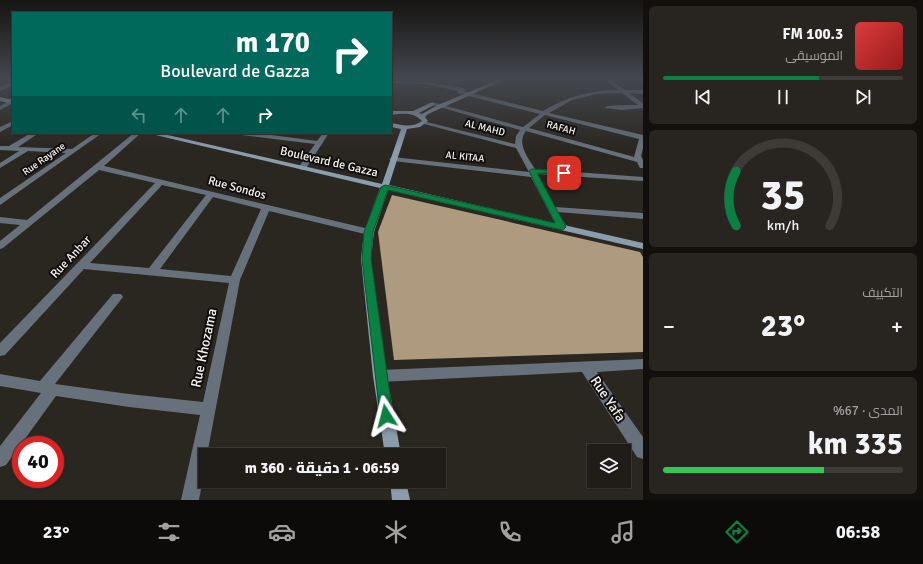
<!DOCTYPE html>
<html lang="ar">
<head>
<meta charset="utf-8">
<style>
  body { margin:0; font-family:Signika,Cairo,sans-serif; background:#282521; color:#f1f3f6; direction:rtl; height:100vh; display:flex; flex-direction:column; font-size:15px; white-space:nowrap }
  * { box-sizing:border-box; margin:0 }
  p { font-size:13px; color:#a2a1a2 }
  .icon { flex:none; width:22px; height:22px; fill:none; stroke:currentColor; stroke-width:2; stroke-linecap:round; stroke-linejoin:round }
  .map { position:relative; flex:1; overflow:hidden; direction:ltr }
  .drawer { display:flex; flex-direction:column; gap:6px; padding:6px; background:#120f0d; width:280px }
  .drawer>* { flex:none }
  .banner { position:absolute; left:12px; top:12px; width:380px; height:122px; border-radius:0px; box-shadow:0 1px 3px #0004,0 0 0 1px #3d3a37; direction:rtl; background:#00695c; color:#fff; overflow:hidden }
  .controls { position:absolute; left:587px; top:444px; display:grid; gap:8px }
  .controls a { display:grid; place-items:center; width:44px; height:44px; border-radius:0px; background:#201c18; box-shadow:0 1px 3px #0004,0 0 0 1px #3d3a37; font-size:20px }
  .speed { position:absolute; left:12px; top:436px; display:flex; gap:8px; font-size:20px; font-weight:700; text-align:center }
  .speed>* { display:grid; place-content:center; width:52px; height:52px; border-radius:50%; background:#201c18; box-shadow:0 1px 3px #0004,0 0 0 1px #3d3a37; line-height:1 }
  .speed .limit { border:6px solid #d22; background:#fff; color:#111 }
  .pin { position:absolute; display:grid; place-items:center; width:34px; height:34px; color:#fff; margin:-17px; border-radius:8px; box-shadow:0 2px 6px #0006 }
  .me { position:absolute; width:44px; margin:-22px; rotate:351deg; stroke-linejoin:round; filter:drop-shadow(0 0 3px #0008) }
  .turn { display:flex; align-items:center; gap:14px; height:84px; padding:0 16px; font-size:18px }
  .turn .icon { width:52px; height:52px; stroke-width:2.5 }
  .turn b { display:block; font-size:28px; line-height:34px }
  .lanes { display:flex; align-items:center; height:38px; padding:0 16px; background:#0003; justify-content:center; gap:20px; direction:ltr }
  .lanes .off { opacity:.35 }
  .big { font-size:30px; font-weight:800; line-height:1.1 }
  .drawer .widget { flex:1; display:flex; flex-direction:column; justify-content:center; gap:6px; min-width:0; padding:0 14px; border-radius:6px; background:#282521 }
  .drawer .dial { align-items:center; gap:0 }
  .dial svg { height:104px; overflow:visible; fill:none; stroke:#3d3a37; stroke-width:7; stroke-linecap:round; text-anchor:middle }
  .dial text { fill:#f1f3f6; stroke:none }
  .song { display:flex; align-items:center; gap:12px }
  .cover { width:48px; height:48px; border-radius:6px; background:linear-gradient(135deg,hsl(0 70% 55%),hsl(0 70% 35%)) }
  .played { height:4px; border-radius:2px; background:linear-gradient(90deg,#0b8043 65%,#3d3a37 65%) }
  .keys { display:flex; justify-content:space-around; direction:ltr }
  .heat { display:flex; justify-content:space-between; align-items:center; font-size:22px; direction:ltr }
  .charge { height:6px; border-radius:3px; background:linear-gradient(90deg,#34c759 67%,#3d3a37 0) }
  .trip { position:absolute; left:198px; top:448px; width:248px; height:40px; border-radius:0px; background:#201c18; box-shadow:0 1px 3px #0004,0 0 0 1px #3d3a37; font-weight:800; line-height:40px; text-align:center; direction:rtl }
  .dock { display:flex; height:64px; justify-content:space-around; align-items:center; background:#0d0b0a; color:#a2a1a2 }
  .dock .icon { width:28px; height:28px }
  .dock .on { color:#0b8043 }
  .dock b { font-size:18px; color:#f1f3f6 }
  main { display:flex; flex:1; min-height:0 }
  .map>svg:first-child { display:block }
  .building { fill:#ae9a7e }
  .lines { fill:none; stroke-linecap:round; stroke-linejoin:round }
  .street { fill:#67717c; fill-rule:evenodd }
  .secondary { fill:#8b9cad; fill-rule:evenodd }
  .route { fill:#0b8043; stroke:#07532c }
  .labels { text-anchor:middle; dominant-baseline:central; stroke-width:4; stroke-linejoin:round; paint-order:stroke }
  .far-street-label { font-size:10px; fill:#f4f2ee; stroke:#110f0d }
  .street-label { font-size:12px; fill:#f4f2ee; stroke:#110f0d }
  .near-street-label { font-size:14px; fill:#f4f2ee; stroke:#110f0d }
</style>
</head>
<body>
<main>
<section class="drawer">
<div class="widget">
<div class="song"><i class="cover"></i><div><b>100.3 FM</b><p>الموسيقى</p></div></div>
<div class="played"></div>
<div class="keys"><svg class="icon" aria-label="previous" viewBox="0 0 24 24"><path d="M18 5L8 12l10 7zM5 5v14"/></svg><svg class="icon" aria-label="pause" viewBox="0 0 24 24"><path d="M8 5v14M16 5v14"/></svg><svg class="icon" aria-label="next" viewBox="0 0 24 24"><path d="M6 5l10 7-10 7zM19 5v14"/></svg></div>
</div>
<div class="widget dial"><svg viewBox="0 0 100 80">
<path d="M14 69A42 42 0 1 1 86 69"/>
<path d="M14 69A42 42 0 0 1 14 27" stroke="#0b8043"/>
<text x="50" y="56" font-size="32" font-weight="700">35</text>
<text x="50" y="72" font-size="11">km/h</text>
</svg></div>
<div class="widget"><p>التكييف</p>
<div class="heat"><a>−</a><b class="big">23°</b><a>+</a></div>
</div>
<div class="widget"><p>المدى · 67%</p><b class="big">335 km</b><div class="charge"></div></div>
</section>
<div class="map">
<svg width="643" height="500" viewBox="0 0 643 500">
  <rect width="100%" height="100%" fill="#2a2620"/>
  <polygon class="building" points="392,195 640,252 643,257 643,352 394,360 378,232"/>
  <g class="lines">
    <g class="street">
      <path d="M605,79H610L625,90H643V94L629,93L643,103V108L622,110L606,108L605,107C609,105 631,105 638,105L622,93L596,94L572,100L549,113L643,135V148L641,156L643,160V168H640L637,162L526,131C516,143 528,158 535,169L643,177V181L538,174L555,207L643,213V219L558,212L567,227L562,230L557,227L531,177L393,161L389,159L393,157L529,172L516,148L420,123L423,121L515,144L516,136L520,130L429,104L432,102L523,127L540,114L457,93L458,91L426,84L391,83V81L426,82L463,88L466,90L463,91L543,111C567,97 590,90 618,90ZM545,115L639,139L634,157L529,128Z"/>
      <polygon points="13,82 13,85 0,91 0,87"/>
      <polygon points="13,99 13,103 0,110 0,106"/>
      <polygon points="13,121 13,125 0,132 0,127"/>
      <polygon points="31,133 39,133 18,147 72,149 95,133 102,133 0,205 0,198 66,153 28,151 0,168 0,163 19,151 0,150 0,146 9,146"/>
      <path d="M134,133H141L104,166L369,229L374,232L369,235L269,211L240,280L207,455H205V467L199,500H181L200,415L129,407L56,396L6,465L0,467V446L41,393L0,386V374L40,381L113,294H121L123,297L55,384L129,394L203,402L229,283L84,269L5,355L0,356V343L155,183L99,170L3,248L0,249V241L20,225L0,223V217L27,220ZM162,185L206,195L149,268L90,263ZM213,197L261,209L231,276L160,269Z"/>
      <polygon points="238,133 256,133 317,141 323,133 329,133 305,170 302,170 298,168 315,144 241,135"/>
      <polygon points="643,359 643,369 597,372 643,437 643,459 637,457 582,372 380,382 375,380 373,376 375,372 380,370"/>
    </g>
    <g class="secondary">
      <path d="M500,79H506L428,114L425,117L428,121L420,127L407,129L389,185L643,243V249L388,190L374,232L371,259L387,376L401,455H385L373,376L361,259L364,232L380,188L147,133H159L382,184L401,129L391,127V123C401,125 413,128 422,121C414,112 402,113 391,115V111H413L430,103H434V105L419,113L422,114L438,105Z"/>
      <polygon points="0,97 13,100 13,104 0,101"/>
      <polygon points="390,481 406,481 410,500 392,500"/>
    </g>
  </g>
  <linearGradient id="sky" x2="0" y2="1"><stop stop-color="#171512"/><stop offset="0.53" stop-color="#44474e"/><stop offset="1" stop-color="#44474e" stop-opacity="0"/></linearGradient>
  <rect width="643" height="149" fill="url(#sky)"/>
  <polygon class="route" points="532,169 564,171 568,173 564,175 537,173 566,227 564,229 562,230 388,190 373,232 371,259 393,416 391,420 386,422 382,420 380,416 362,259 364,232 381,187 385,185 555,223 529,171"/>
  <g class="labels">
    <g class="far-street-label">
      <text transform="translate(485 128) rotate(14)">AL MAHD</text>
      <text transform="translate(561 128) rotate(15)">RAFAH</text>
      <text transform="translate(465 157) rotate(6)">AL KITAA</text>
      <text transform="translate(44 159) rotate(-35)">Rue Rayane</text>
    </g>
    <g class="street-label">
      <text transform="translate(329 162) rotate(13)">Boulevard de Gazza</text>
      <text transform="translate(237 188) rotate(15)">Rue Sondos</text>
      <text transform="translate(71 257) rotate(-47)">Rue Anbar</text>
    </g>
    <g class="near-street-label">
      <text transform="translate(204 348) rotate(-78)">Rue Khozama</text>
      <text transform="translate(608 399) rotate(56)">Rue Yafa</text>
    </g>
  </g>
</svg>
<div class="controls">
<a><svg class="icon" aria-label="layers" viewBox="0 0 24 24"><path d="M12 4l9 5-9 5-9-5zM3 14l9 5 9-5"/></svg></a>
</div>
<div class="speed"><div class="limit">40</div></div>
<div class="pin" style="left:564px;top:173px;background:#d93025"><svg class="icon" aria-label="arrive" viewBox="0 0 24 24"><path d="M6 21V4h12l-3 4 3 4H6"/></svg></div>
<svg class="me" style="left:386px;top:416px" viewBox="-20 -20 40 40"><path d="M0-17L14 15 0 8-14 15z" fill="#0b8043" stroke="#fff" stroke-width="4"/></svg>
<div class="trip">06:59 · 1 دقيقة · 360 m</div>
<div class="banner">
<div class="turn"><svg class="icon" aria-label="right" viewBox="0 0 24 24"><path d="M7 20v-9h11M14 6l5 5-5 5"/></svg><div><b>170 m</b>Boulevard de Gazza</div></div>
<div class="lanes"><svg class="icon off" aria-label="left" viewBox="0 0 24 24"><path d="M17 20v-9H6M10 6l-5 5 5 5"/></svg><svg class="icon off" aria-label="ahead" viewBox="0 0 24 24"><path d="M12 20V5M6 11l6-6 6 6"/></svg><svg class="icon off" aria-label="ahead" viewBox="0 0 24 24"><path d="M12 20V5M6 11l6-6 6 6"/></svg><svg class="icon" aria-label="right" viewBox="0 0 24 24"><path d="M7 20v-9h11M14 6l5 5-5 5"/></svg></div>
</div>
</div>
</main>
<nav class="dock">
<b>06:58</b>
<svg class="icon on" aria-label="directions" viewBox="0 0 24 24"><path d="M12 3l9 9-9 9-9-9zM9 14v-3h6M13 9l2 2-2 2"/></svg>
<svg class="icon" aria-label="music" viewBox="0 0 24 24"><path d="M9 18V5l10-2v13"/><circle cx="6" cy="18" r="3"/><circle cx="16" cy="16" r="3"/></svg>
<svg class="icon" aria-label="phone" viewBox="0 0 24 24"><path d="M5 4h4l2 5-3 2q2 4 5 5l2-3 5 2v4C11 20 4 13 5 4z"/></svg>
<svg class="icon" aria-label="climate" viewBox="0 0 24 24"><path d="M12 3v18M4 7l16 10M4 17L20 7"/></svg>
<svg class="icon" aria-label="car" viewBox="0 0 24 24"><path d="M5 17H2v-5l4-1 3-4h7l3 4 3 1v5h-3M9 17h6M6 11h13"/><circle cx="7" cy="17" r="2"/><circle cx="17" cy="17" r="2"/></svg>
<svg class="icon" aria-label="filters" viewBox="0 0 24 24"><path d="M4 7h16M4 17h16"/><circle cx="9" cy="7" r="2"/><circle cx="15" cy="17" r="2"/></svg>
<b>23°</b>
</nav>
</body>
</html>
